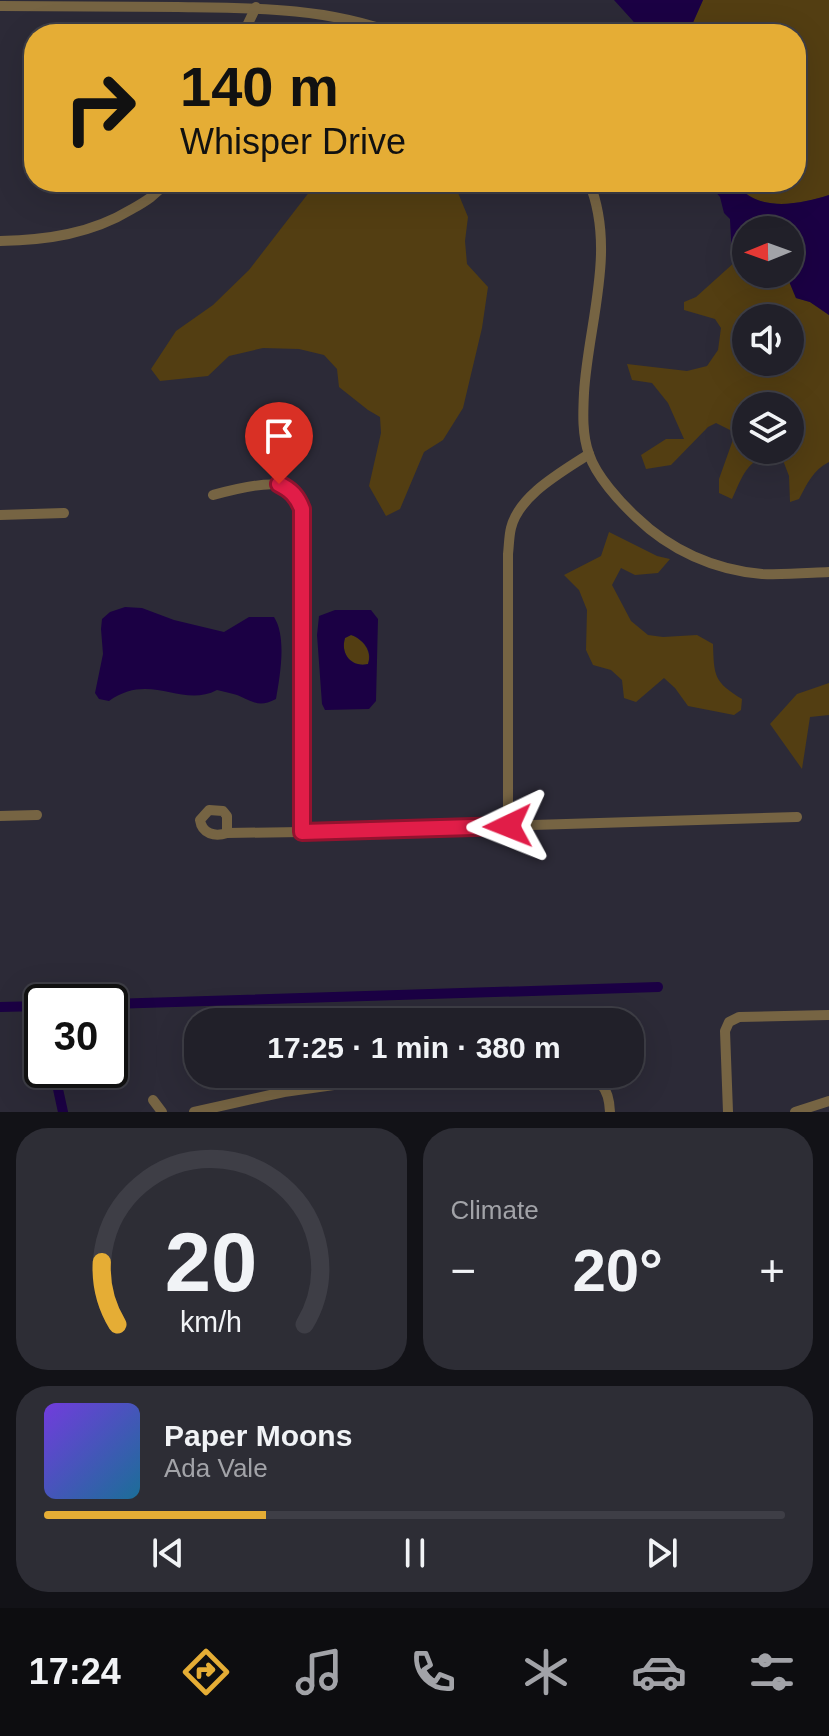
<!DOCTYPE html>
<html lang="en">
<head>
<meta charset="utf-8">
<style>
  body { margin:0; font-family:Helvetica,sans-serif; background:#2d2d35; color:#f1f3f6; height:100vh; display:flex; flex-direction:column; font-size:30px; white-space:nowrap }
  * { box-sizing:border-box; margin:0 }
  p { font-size:26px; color:#a2a3a8 }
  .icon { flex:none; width:44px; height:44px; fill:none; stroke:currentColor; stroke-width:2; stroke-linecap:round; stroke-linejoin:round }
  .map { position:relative; height:1112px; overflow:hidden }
  .side { display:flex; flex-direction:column; gap:16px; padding:16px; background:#121217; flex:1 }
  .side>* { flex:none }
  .top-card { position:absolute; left:24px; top:24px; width:782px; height:168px; border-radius:32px; box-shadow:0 8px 32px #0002,0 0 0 2px #3e3e46; background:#e5ad35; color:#111; overflow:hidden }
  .needle { width:52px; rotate:269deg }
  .controls { position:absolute; left:732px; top:216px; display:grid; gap:16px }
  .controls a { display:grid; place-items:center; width:72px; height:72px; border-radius:50%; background:#212029; box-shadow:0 8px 32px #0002,0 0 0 2px #3e3e46; font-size:40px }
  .speed { position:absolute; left:24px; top:984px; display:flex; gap:16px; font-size:40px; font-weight:700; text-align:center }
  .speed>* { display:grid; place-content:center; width:104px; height:104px; border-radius:50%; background:#212029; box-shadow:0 8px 32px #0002,0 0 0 2px #3e3e46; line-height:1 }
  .speed .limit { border:4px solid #111; border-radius:12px; background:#fff; color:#111 }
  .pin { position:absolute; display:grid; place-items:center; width:68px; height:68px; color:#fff; margin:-82px -34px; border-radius:50% 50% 50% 0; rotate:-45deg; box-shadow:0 0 8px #0007 }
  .pin .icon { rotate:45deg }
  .me { position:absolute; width:88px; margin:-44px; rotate:268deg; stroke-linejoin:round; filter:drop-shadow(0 0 6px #0008) }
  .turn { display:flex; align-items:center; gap:28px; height:168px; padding:0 24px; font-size:36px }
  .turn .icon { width:104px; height:104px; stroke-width:2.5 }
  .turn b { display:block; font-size:56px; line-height:68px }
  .big { font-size:60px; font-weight:600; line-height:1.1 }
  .side .tile { flex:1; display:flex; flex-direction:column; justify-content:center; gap:12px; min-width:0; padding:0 28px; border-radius:32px; background:#2d2d35 }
  .side .dial { align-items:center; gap:0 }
  .dial svg { height:208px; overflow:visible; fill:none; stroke:#3e3e46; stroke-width:7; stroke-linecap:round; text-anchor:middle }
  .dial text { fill:#f1f3f6; stroke:none }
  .song { display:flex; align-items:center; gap:24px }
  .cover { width:96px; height:96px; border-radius:12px; background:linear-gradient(135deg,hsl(260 70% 55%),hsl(200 70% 35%)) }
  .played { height:8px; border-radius:4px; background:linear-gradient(90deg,#e5ad35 30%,#3e3e46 30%) }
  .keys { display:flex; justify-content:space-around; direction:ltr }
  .heat { display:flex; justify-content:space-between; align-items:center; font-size:44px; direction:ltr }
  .side .tiles { flex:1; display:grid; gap:16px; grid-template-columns:1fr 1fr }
  .tile:last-child { grid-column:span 2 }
  .trip { position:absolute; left:184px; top:1008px; width:460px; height:80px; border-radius:32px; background:#212029; box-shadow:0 8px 32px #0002,0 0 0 2px #3e3e46; font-weight:600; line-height:80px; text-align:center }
  .dock { display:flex; height:128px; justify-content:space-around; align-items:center; background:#0d0d10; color:#a2a3a8 }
  .dock .icon { width:56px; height:56px }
  .dock .active { color:#e5ad35 }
  .dock b { font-size:36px; color:#f1f3f6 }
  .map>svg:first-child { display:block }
  .green { fill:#533e12; fill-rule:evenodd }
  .water { fill:#1b0044; fill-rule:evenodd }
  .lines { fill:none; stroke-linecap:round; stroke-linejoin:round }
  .canal { stroke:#1b0044; stroke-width:10 }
  .minor { stroke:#766443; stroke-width:10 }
  .route-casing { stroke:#92132f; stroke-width:20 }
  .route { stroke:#e11d48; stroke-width:14 }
</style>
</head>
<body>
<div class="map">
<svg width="829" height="1112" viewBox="0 0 829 1112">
  <rect width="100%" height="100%" fill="#2c2a37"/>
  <g class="green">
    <path d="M703,0H829V195C804,203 768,211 745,193C741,190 740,186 737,182H796V34H691V27Z"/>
    <polygon points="317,182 409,182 423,191 456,188 468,217 465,241 467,264 488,287 482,328 463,408 443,440 424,452 400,509 386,516 369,486 381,433 380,417 368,410 339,387 337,369 324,355 299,349 263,348 229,356 208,376 160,381 151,369 176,331 213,305 249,270"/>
    <path d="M746,258V274H786L796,298L810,302L829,315V462C813,470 807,484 799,499L790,502L789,476L781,455C748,455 744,473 732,499L719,493V479L735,434L730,430L716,423L708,427L671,465L646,469L641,455L666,439H684L668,403L652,383L632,380L627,364L687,371L707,366L718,350L721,328L715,319L684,310V302L696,297L736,261ZM746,318H790V362H746ZM746,406H790V450H746Z"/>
    <path d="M609,532L657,556L670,559L658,573L635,575L621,568L612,585L631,621L648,635L663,637L697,635L713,644C714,676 714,682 742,699L741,710L734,715L688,706L675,688L664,678L636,702L624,698L622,680L611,670L593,665L586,650L587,610L579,590L564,575L601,556Z"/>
    <path d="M351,635C363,639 372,651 368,664C352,668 340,654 345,638Z"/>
    <polygon points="829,683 829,715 810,717 802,769 770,724 797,694"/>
  </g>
  <g class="water">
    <polygon points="614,0 703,0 691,27 691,34 642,34 633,21"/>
    <path d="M707,182H737C740,186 741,190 745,193C768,211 804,203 829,195V315L810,302L796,298L786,274H790V230H746V258L736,261L732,257L730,219L724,213L720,197Z"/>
    <path d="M125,607L142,608L174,620L224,632L249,617H274C287,637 280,676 276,699C259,708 254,702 237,695C231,693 224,692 217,690C181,709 151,671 109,701L99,699L95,693L103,654L101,629L102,619L110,612Z"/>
    <path d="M335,610H371L378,619L376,701L369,709L325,710L322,704L317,635L319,616ZM351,635C363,639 373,651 368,664C352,668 340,654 345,638Z"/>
  </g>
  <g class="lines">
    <g class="canal">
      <polyline points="110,1004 658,987"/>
      <polyline points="0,1007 42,1006"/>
      <polyline points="57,1070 58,1089 63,1112"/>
    </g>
    <g class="minor">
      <path d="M0,6C59,6 119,7 178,7C251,8 326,7 396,34"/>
      <polyline points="243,34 256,7"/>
      <path d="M589,182C617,250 588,324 584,393C583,413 582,435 589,454C596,476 620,502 636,517C670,550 714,570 762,574C784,575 807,573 829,572"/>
      <path d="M0,241C47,240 91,234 132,209C146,201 156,195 166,182"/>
      <path d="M213,495C228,491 269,480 282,486C293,490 299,499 302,509V832"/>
      <polyline points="0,515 64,513"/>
      <polyline points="0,816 37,815"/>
      <path d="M508,826V554C509,545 509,536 511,528C519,495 562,472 589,454"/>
      <path d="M227,833V816L223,811L209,810L200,820C202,834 215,837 227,833L302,832L797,817"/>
      <path d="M575,1074C600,1077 609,1087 610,1112"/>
      <polyline points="153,1100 162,1112"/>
      <polyline points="194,1112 284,1092 355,1082 548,1074"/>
      <polyline points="728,1112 725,1031 729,1022 739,1017 829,1015"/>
      <polyline points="795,1112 829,1101"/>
    </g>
  </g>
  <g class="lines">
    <g class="route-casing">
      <path id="route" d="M279,484C291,490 297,496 302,509V832L508,826"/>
    </g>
    <use href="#route" class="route"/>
  </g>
</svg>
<div class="controls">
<a><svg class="needle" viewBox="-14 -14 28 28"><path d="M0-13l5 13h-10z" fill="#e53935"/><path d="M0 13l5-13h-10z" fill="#a2a3a8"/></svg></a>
<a><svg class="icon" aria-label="sound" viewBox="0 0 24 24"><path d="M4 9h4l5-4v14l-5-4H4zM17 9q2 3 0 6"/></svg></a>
<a><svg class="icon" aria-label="layers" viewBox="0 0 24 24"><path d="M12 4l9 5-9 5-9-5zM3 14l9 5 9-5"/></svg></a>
</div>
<div class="speed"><div class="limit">30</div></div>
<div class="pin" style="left:279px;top:484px;background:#d93025"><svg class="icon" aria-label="arrive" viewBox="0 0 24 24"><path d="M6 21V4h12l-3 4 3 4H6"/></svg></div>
<svg class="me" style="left:508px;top:826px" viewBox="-20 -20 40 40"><path d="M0-17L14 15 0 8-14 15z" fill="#e11d48" stroke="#fff" stroke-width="4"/></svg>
<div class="trip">17:25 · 1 min · 380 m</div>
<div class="top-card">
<div class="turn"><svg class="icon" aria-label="right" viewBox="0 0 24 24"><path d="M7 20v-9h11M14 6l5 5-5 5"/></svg><div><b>140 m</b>Whisper Drive</div></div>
</div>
</div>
<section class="side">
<div class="tiles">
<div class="tile dial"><svg viewBox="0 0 100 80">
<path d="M14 69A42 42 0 1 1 86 69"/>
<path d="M14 69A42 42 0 0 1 8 45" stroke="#e5ad35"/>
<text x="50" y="56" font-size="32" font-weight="700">20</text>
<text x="50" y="72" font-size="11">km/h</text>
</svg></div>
<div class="tile"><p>Climate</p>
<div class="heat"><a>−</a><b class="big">20°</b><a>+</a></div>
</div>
<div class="tile">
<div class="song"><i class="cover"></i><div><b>Paper Moons</b><p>Ada Vale</p></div></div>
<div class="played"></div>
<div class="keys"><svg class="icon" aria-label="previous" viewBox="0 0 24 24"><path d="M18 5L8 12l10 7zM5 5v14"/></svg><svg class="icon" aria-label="pause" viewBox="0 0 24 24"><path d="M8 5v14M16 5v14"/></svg><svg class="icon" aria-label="next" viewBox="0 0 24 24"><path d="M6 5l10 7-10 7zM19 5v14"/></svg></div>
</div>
</div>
</section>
<nav class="dock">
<b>17:24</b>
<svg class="icon active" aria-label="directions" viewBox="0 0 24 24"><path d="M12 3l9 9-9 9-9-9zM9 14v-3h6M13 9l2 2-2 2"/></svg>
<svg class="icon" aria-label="music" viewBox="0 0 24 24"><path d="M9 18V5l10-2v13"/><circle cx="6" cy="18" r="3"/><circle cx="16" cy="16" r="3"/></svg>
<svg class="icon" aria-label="phone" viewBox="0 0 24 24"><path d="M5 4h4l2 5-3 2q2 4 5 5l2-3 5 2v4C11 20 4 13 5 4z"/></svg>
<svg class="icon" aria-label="climate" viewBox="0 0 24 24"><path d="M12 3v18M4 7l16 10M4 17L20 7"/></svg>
<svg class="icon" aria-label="car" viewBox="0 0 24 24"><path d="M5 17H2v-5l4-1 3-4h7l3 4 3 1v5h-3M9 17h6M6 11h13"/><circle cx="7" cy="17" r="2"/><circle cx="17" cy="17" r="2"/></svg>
<svg class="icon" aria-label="filters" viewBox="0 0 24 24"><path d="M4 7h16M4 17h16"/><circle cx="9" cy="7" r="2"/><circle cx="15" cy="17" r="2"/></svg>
</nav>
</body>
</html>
